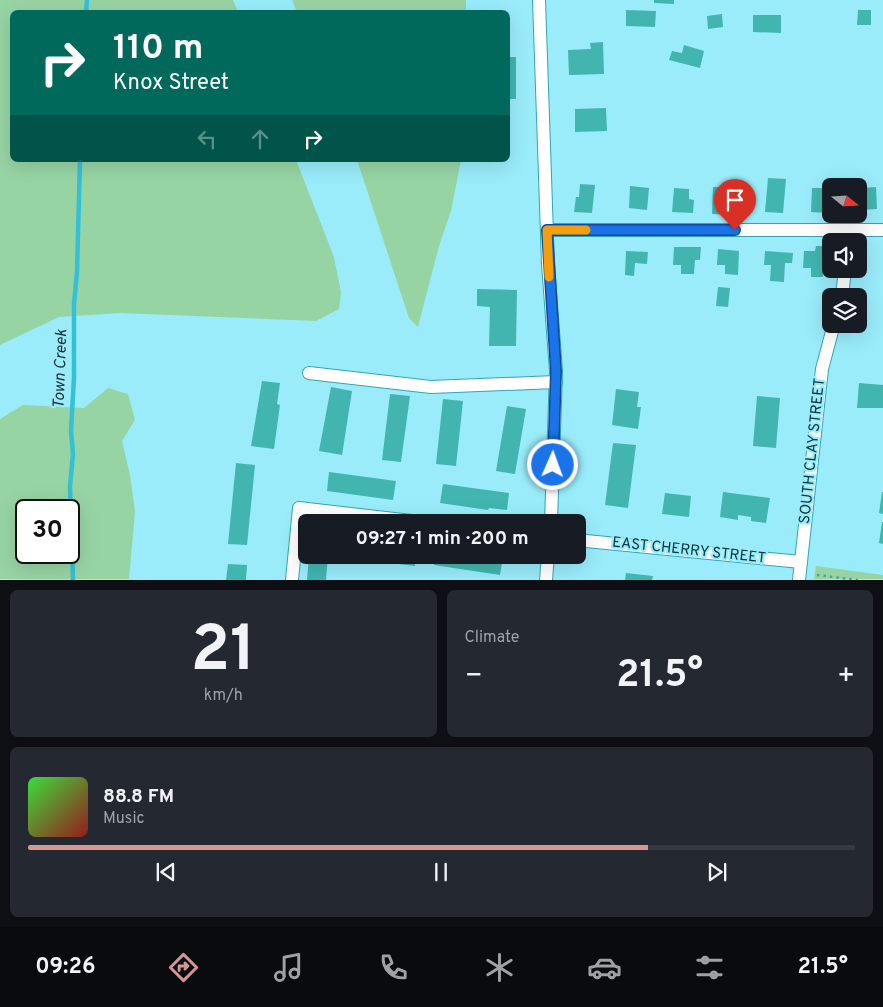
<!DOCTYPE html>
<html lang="en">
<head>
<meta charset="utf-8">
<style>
  body { margin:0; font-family:Overpass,sans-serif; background:#242831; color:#f1f3f6; height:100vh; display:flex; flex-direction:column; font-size:19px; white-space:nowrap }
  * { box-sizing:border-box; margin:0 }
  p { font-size:16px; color:#9ea1a6 }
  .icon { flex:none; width:28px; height:28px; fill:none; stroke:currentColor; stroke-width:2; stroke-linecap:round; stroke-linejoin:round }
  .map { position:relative; height:580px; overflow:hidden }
  .side { display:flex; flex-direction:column; gap:10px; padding:10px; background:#0d0f14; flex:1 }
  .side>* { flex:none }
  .hud { position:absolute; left:10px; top:10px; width:500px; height:152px; border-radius:8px; box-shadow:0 5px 20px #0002; background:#00695c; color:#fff; overflow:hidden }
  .needle { width:32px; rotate:108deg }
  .controls { position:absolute; left:822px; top:178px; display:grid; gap:10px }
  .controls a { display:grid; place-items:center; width:45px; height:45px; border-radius:8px; background:#171b24; box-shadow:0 5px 20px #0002; font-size:25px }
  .speed { position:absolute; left:15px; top:499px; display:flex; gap:10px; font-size:25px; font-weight:700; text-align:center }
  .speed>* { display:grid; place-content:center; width:65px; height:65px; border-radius:50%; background:#171b24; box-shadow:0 5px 20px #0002; line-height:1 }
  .speed .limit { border:2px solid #111; border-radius:8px; background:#fff; color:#111 }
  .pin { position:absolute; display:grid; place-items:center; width:42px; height:42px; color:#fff; margin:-51px -21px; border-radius:50% 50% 50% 0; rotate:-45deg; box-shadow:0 0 5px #0007 }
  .pin .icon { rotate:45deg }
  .me { position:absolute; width:55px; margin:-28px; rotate:2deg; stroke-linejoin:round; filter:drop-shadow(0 0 4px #0008) }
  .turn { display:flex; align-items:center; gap:18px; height:105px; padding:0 20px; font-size:22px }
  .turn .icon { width:65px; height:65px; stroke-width:2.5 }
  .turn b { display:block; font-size:35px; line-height:42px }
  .lanes { display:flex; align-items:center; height:48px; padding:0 20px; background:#0003; justify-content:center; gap:25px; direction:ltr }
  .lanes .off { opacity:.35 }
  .big { font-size:38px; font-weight:700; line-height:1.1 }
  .side .card { flex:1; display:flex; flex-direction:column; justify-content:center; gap:8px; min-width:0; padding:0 18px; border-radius:8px; background:#242831 }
  .side .dial { align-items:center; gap:0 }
  .dial b { font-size:65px; line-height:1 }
  .song { display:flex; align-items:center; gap:15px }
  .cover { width:60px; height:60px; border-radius:8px; background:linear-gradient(135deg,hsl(120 70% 55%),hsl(0 70% 35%)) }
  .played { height:5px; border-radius:2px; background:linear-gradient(90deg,#d69792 75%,#363941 75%) }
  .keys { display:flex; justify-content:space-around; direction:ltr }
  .heat { display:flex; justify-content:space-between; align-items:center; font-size:28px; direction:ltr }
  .side .tiles { flex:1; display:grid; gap:10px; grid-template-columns:1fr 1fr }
  .card:last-child { grid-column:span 2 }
  .trip { position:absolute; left:298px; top:514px; width:288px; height:50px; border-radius:8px; background:#171b24; box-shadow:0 5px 20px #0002; font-weight:700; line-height:50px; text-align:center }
  .dock { display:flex; height:80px; justify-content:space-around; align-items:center; background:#090b0e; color:#9ea1a6 }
  .dock .icon { width:35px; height:35px }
  .dock .current { color:#d69792 }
  .dock b { font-size:22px; color:#f1f3f6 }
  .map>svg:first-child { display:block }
  .green { fill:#97d4a4; fill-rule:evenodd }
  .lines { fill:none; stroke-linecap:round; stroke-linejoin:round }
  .stream { stroke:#34c0d5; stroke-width:4.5 }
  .building { fill:#42b5b0 }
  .minor-casing { stroke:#31a5b7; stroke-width:14 }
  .path { stroke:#579ba7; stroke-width:2.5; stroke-dasharray:2.5 4; stroke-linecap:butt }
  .minor { stroke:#fff; stroke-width:12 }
  .route-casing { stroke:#114b97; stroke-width:12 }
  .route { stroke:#1a73e8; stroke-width:9 }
  .slow { stroke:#f59e0b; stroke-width:9 }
  .labels { text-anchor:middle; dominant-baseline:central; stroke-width:4.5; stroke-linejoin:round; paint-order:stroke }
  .street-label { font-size:15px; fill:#00323a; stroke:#9aecfb }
  .water-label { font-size:16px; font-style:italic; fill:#1a3034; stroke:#9aecfb }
</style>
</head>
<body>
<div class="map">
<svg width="883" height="580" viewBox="0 0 883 580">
  <rect width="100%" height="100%" fill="#9aecfb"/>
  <g class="green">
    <polygon points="0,0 233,0 238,12 12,12 12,160 296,160 334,257 341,292 339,309 316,321 120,313 59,317 0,345"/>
    <polygon points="292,0 466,0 466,12 297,12"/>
    <polygon points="357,160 461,160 451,211 439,246 418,327 409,318"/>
    <path d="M108,388L128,394L135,420L122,441L130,475L135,511L129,579H0V419L23,405L84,408ZM26,510H69V552H26Z"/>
    <polygon points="816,566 883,575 883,579 814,579"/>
  </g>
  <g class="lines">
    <g class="stream">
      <polyline points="86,12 87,0"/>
      <polyline points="73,580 70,486 73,454 71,431 74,377 74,304 77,272 80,160"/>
    </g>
  </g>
  <g class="building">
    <polygon points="654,0 674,0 674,4 654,3"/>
    <polygon points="626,10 656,11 655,27 626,26"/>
    <polygon points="858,10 871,10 871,25 857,25"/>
    <polygon points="722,14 723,27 708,29 707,16"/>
    <polygon points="753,15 781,15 781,33 753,32"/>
    <polygon points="603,42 604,74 569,75 568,50 591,49 590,43"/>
    <polygon points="684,45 704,51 700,68 669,60 672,51 682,53"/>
    <rect x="508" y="57" width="8" height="42"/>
    <polygon points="606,108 607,131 575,132 575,109"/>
    <polygon points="768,178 786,179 783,213 765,212"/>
    <polygon points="580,184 595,185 592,213 574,212 576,197 579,197"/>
    <polygon points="630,186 649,188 647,210 629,208"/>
    <polygon points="713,187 737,187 736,215 712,214"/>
    <polygon points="876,187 877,209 859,210 859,188"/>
    <polygon points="674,188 689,189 689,199 694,200 693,213 672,212"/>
    <polygon points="812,188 830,188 829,213 811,212"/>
    <polygon points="816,246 829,246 828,263 824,263 823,277 811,277 811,268 803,268 804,251 815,251"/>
    <polygon points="674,247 701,247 700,260 695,260 694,274 681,274 681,265 673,265"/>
    <polygon points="718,249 739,251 738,275 725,274 725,265 717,265"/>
    <polygon points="626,251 648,252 647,264 635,263 634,276 625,275"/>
    <polygon points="765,251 793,253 792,263 785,263 784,282 770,281 771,265 764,265"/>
    <polygon points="718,287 730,288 728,307 716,306"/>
    <polygon points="477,289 517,290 516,346 489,346 490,307 477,306"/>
    <polygon points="262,381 280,383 277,404 280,405 274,449 251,446"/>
    <polygon points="859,383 883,385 883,408 857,408"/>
    <polygon points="331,387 352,391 342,455 319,451"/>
    <polygon points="616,389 639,392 637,407 641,407 638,429 612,425"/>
    <polygon points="390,394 410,396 401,462 382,460"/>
    <polygon points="757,396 780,398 776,448 753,446"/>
    <polygon points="443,399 463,401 456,466 436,464"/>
    <polygon points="507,406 526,409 515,474 496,471"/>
    <polygon points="613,443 636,445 628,508 605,505"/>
    <polygon points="236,463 255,465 247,545 228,544"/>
    <polygon points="329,472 396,481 393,500 327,491"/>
    <polygon points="443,484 509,493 507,510 489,508 488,510 440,503"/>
    <polygon points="723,492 770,498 766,523 751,521 751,517 738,515 738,520 720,517"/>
    <polygon points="882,492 883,492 883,514 879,513"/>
    <polygon points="665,493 691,496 689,517 662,514"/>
    <polygon points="882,522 883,522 883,544 879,543"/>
    <polygon points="309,555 328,555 326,580 307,580"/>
    <polygon points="349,555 416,555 415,566 348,558"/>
    <polygon points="435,555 503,556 500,575 434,565"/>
    <polygon points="228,564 247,565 246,580 226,580"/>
    <polygon points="626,573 653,576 652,580 625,580"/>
  </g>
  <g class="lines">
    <g class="minor-casing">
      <g id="minor">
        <polyline points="539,0 548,264 556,371 551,522"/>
        <polyline points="547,230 883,230"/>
        <polyline points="842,296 845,269"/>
        <polyline points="309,373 431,387 556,382"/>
        <polyline points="576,540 801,562"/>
        <polyline points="292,580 299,508 420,522"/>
        <polyline points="546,580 548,555"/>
        <polyline points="799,580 822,369 834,324"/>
      </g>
    </g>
    <polyline class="path" points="817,575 858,580"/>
    <use href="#minor" class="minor"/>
  </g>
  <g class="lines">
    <g class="route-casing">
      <polyline id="route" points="553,465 556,371 547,230 735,230"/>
    </g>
    <use href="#route" class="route"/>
    <polyline class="slow" points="549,277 547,230 586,230"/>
  </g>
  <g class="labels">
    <g class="street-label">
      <text transform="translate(813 451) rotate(-84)">SOUTH CLAY STREET</text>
      <text transform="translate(689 551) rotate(6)">EAST CHERRY STREET</text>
    </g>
    <g class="water-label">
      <text transform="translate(61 369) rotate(-88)">Town Creek</text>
    </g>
  </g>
</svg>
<div class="controls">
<a><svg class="needle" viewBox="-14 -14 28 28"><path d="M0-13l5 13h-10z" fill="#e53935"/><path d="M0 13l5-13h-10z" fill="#9ea1a6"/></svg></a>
<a><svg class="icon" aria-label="sound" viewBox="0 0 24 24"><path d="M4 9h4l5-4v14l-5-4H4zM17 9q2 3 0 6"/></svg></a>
<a><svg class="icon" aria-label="layers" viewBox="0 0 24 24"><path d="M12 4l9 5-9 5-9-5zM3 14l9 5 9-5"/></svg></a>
</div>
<div class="speed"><div class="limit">30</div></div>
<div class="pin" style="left:735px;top:230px;background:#d93025"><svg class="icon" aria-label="arrive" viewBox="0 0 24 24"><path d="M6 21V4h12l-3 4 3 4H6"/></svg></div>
<svg class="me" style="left:553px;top:465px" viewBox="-20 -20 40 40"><circle r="17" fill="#1a73e8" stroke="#fff" stroke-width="3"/><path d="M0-11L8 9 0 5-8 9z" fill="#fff"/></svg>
<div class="trip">09:27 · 1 min · 200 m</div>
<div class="hud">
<div class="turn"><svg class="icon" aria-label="right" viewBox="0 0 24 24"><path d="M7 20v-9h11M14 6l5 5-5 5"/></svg><div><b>110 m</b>Knox Street</div></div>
<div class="lanes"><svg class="icon off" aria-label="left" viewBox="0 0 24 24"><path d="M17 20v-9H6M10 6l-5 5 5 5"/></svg><svg class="icon off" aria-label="ahead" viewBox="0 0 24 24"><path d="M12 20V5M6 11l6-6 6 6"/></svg><svg class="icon" aria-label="right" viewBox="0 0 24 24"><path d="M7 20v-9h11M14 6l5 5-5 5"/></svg></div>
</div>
</div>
<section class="side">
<div class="tiles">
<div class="card dial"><b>21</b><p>km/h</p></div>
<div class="card"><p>Climate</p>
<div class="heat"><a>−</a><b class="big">21.5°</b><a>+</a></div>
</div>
<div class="card">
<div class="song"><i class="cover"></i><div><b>88.8 FM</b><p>Music</p></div></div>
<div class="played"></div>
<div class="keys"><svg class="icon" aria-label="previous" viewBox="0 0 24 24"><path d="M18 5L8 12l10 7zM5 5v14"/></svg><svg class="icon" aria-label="pause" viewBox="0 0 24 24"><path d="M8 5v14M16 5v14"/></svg><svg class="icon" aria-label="next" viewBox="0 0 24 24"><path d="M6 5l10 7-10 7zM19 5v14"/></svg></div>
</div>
</div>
</section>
<nav class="dock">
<b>09:26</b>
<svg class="icon current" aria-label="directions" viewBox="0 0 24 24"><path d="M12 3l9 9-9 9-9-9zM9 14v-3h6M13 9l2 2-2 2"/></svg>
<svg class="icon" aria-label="music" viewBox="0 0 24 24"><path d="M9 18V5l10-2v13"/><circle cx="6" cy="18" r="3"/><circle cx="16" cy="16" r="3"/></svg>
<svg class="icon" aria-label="phone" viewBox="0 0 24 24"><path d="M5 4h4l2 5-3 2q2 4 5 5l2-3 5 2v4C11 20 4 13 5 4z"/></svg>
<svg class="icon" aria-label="climate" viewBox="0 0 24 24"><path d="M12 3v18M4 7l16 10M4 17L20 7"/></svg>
<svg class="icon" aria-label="car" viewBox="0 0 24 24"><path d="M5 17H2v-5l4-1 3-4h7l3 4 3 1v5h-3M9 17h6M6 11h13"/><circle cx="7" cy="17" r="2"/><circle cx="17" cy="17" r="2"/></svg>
<svg class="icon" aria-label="filters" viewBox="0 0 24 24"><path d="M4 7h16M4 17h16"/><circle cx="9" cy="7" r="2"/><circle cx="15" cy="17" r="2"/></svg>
<b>21.5°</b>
</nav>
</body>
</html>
